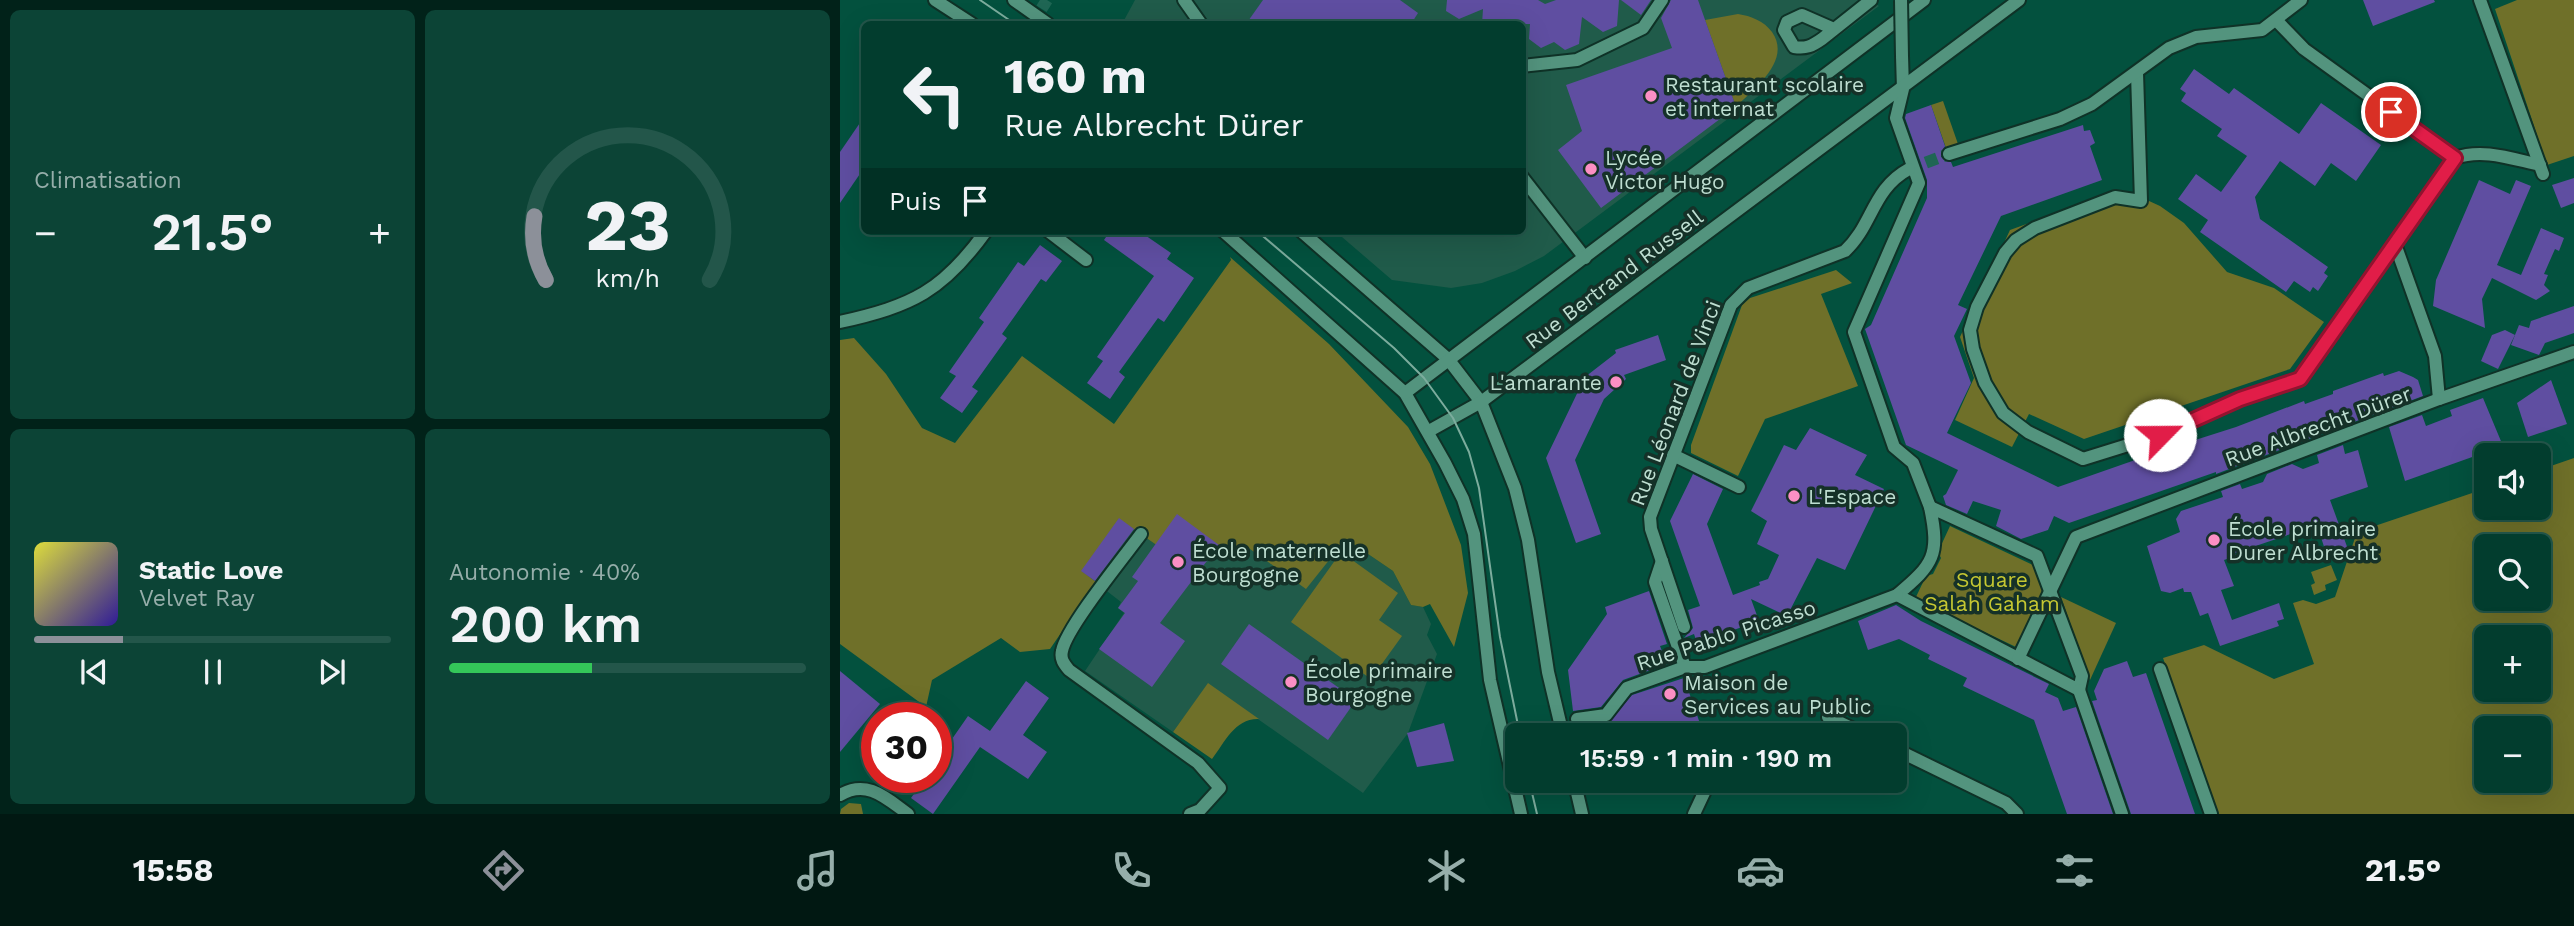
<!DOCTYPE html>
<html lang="fr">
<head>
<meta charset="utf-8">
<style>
  body { margin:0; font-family:"Work Sans",sans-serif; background:#0c4436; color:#f1f3f6; height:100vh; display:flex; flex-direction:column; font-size:26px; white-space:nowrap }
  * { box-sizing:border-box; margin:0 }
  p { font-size:23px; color:#96aeaa }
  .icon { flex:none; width:38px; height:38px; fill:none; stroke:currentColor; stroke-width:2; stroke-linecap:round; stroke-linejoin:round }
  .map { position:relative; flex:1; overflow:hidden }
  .details { display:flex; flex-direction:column; gap:10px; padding:10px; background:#012219; width:840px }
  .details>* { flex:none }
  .banner { position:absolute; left:21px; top:21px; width:665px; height:214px; border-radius:10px; box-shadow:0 7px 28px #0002,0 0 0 2px #23564a; background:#023d2e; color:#f1f3f6; overflow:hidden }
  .buttons { position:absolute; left:1634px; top:443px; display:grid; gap:14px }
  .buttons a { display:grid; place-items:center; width:77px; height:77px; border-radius:10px; background:#023d2e; box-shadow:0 7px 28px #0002,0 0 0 2px #23564a; font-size:35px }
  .speed { position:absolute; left:21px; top:702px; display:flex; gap:14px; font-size:35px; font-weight:700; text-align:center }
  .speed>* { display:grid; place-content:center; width:91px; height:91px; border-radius:50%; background:#023d2e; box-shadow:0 7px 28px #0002,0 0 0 2px #23564a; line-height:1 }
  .speed .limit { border:10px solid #d22; background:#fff; color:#111 }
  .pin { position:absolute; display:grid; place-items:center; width:60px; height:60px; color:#fff; margin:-30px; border:4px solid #fff; border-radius:50%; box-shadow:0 2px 7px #0007 }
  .me { position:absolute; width:77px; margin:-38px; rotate:67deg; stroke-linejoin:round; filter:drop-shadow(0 0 5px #0008) }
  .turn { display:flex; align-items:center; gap:24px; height:147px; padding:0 28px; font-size:32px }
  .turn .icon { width:91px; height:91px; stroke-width:2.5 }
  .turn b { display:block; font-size:49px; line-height:60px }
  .then { display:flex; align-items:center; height:66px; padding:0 28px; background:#0003; gap:14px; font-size:26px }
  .big { font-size:52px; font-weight:600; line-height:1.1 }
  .details .card { flex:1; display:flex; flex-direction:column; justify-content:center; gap:10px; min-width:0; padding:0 24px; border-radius:10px; background:#0c4436 }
  .details .dial { align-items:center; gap:0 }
  .dial svg { height:182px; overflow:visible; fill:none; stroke:#23564a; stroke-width:7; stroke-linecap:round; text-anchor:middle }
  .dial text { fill:#f1f3f6; stroke:none }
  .song { display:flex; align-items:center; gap:21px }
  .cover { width:84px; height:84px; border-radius:10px; background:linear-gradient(135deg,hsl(60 70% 55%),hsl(250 70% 35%)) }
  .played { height:7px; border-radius:4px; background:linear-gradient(90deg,#8c9099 25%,#23564a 25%) }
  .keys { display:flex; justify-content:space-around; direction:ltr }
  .heat { display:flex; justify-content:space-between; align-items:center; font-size:38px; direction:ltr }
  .charge { height:10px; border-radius:5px; background:linear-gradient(90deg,#34c759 40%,#23564a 0) }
  .details .tiles { flex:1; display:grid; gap:10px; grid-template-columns:repeat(2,1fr) }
  .trip { position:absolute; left:665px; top:723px; width:402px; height:70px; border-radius:10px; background:#023d2e; box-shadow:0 7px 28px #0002,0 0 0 2px #23564a; font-weight:600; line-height:70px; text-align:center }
  .tab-bar { display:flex; height:112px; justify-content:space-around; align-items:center; background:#011812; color:#96aeaa }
  .tab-bar .icon { width:49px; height:49px }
  .tab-bar .on { color:#8c9099 }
  .tab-bar b { font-size:32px; color:#f1f3f6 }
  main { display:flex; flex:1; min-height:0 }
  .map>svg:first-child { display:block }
  .built { fill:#205b4a }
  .green { fill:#6f7029; fill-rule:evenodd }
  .building { fill:#5f4ea1 }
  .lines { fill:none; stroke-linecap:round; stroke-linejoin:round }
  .minor-tunnel { stroke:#1f6654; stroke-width:12; stroke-dasharray:12 6; stroke-linecap:butt }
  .minor-casing { stroke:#0f3227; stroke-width:16 }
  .minor { stroke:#53947e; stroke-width:12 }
  .tram { stroke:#7cac9d; stroke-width:2 }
  .minor-bridge-casing { stroke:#0f3227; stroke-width:16; stroke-linecap:butt }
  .minor-bridge { stroke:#53947e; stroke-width:12 }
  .route-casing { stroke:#92132f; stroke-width:18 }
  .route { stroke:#e11d48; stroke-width:12 }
  .poi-dot { fill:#fb8fc4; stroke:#153128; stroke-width:2.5 }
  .labels { text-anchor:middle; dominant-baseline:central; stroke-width:7; stroke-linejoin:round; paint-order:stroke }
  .poi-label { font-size:21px; fill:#beded1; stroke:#153128; text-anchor:start }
  .street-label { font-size:21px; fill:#beded1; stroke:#153128 }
  .park-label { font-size:21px; fill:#c5c732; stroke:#153128 }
</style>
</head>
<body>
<main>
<section class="details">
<div class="tiles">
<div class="card"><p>Climatisation</p>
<div class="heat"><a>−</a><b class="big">21.5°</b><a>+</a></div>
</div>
<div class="card dial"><svg viewBox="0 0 100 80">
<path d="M14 69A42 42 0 1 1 86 69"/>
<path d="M14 69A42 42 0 0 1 9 41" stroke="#8c9099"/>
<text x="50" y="56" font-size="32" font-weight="700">23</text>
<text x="50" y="72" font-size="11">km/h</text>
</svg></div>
<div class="card">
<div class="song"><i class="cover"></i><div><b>Static Love</b><p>Velvet Ray</p></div></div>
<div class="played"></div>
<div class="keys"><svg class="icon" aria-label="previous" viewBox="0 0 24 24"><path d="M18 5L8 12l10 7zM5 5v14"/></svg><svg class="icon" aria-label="pause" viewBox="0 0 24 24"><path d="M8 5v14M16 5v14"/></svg><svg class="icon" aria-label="next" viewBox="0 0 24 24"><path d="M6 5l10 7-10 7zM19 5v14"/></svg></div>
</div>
<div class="card"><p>Autonomie · 40%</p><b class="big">200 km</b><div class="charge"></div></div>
</div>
</section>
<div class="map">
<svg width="1734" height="814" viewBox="0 0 1734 814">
  <rect width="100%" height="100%" fill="#03513e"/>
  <g class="built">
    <polygon points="295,0 1029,0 1039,6 704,256 675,271 642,283 611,288 552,280 495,231 682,231 682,24 282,24"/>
    <polygon points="279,518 315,544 506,539 553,571 571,605 583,607 591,624 587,635 597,654 568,733 523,793 368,684 333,732 245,671 284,613 278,608 281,602 241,571"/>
  </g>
  <g class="green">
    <polygon points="1677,0 1734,0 1734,156 1707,165 1655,9"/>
    <path d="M898,14C911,16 924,21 932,32C952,61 914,88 896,107L865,20Z"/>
    <polygon points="1103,101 1118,144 1106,148 1091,105"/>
    <polygon points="1275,192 1296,195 1320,206 1344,223 1387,272 1434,288 1484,322 1450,369 1244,439 1189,414 1172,447 1115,420 1134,378 1120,337 1170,230"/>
    <polygon points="390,257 489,344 568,427 590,464 621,545 628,593 614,647 590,604 583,607 571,605 553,571 506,539 466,589 403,544 389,551 379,545 315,544 279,519 242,571 256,582 210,649 180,652 161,638 92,680 86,707 0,644 0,340 14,338 46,374 82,428 115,443 182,356 274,424 391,260"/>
    <polygon points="996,270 1012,283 981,294 1018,386 925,419 898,476 851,453 851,445 902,305 910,298"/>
    <path d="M1734,458V814H1378L1323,658L1364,645L1434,679L1474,664L1453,603L1463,600L1476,604L1495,597L1517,532L1647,488V508H1699V470ZM1647,546H1699V598H1647ZM1647,637H1699V690H1647ZM1647,728H1699V780H1647Z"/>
    <polygon points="1110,526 1195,566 1204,596 1176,647 1075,599 1086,576 1093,574 1101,558 1098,552"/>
    <polygon points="501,552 558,593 539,620 562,636 531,679 451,622"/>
    <polygon points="1491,565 1497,580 1485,585 1486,590 1474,595 1471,585 1475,583 1471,572"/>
    <polygon points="1221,597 1276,623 1250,680"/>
    <path d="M368,683L419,719C395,718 385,742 372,759L333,732Z"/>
    <polygon points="9,803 21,804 23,814 0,814 1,809"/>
  </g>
  <g class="building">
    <polygon points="423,0 560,0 578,13 571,24 406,24"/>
    <polygon points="607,0 698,0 705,4 716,0 779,0 777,26 763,32 742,17 739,44 725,50 714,42 701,48 689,39 690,24 642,24 643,9 619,19 606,11"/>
    <polygon points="781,0 811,0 801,15"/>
    <polygon points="831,0 858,0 896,107 761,208 718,150 742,131 726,85 832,48 821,18"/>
    <polygon points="1523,0 1594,0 1595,2 1533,26"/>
    <polygon points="1354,69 1389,94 1394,88 1459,134 1481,103 1541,145 1516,181 1491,163 1475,186 1440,161 1415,197 1420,219 1488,267 1484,273 1488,276 1478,291 1473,287 1470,292 1454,281 1446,292 1360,232 1368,220 1338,199 1356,174 1381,192 1407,156 1377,136 1382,129 1341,101 1346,93 1340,89"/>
    <polygon points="1091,105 1105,146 1101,157 1111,162 1113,167 1243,125 1244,131 1250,130 1255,143 1250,146 1262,180 1161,216 1118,305 1127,309 1114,336 1131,383 1107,433 1218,487 1298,459 1299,462 1328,452 1327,449 1396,427 1464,401 1465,404 1493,394 1493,391 1543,373 1544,376 1559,371 1573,377 1578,380 1583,396 1376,474 1376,472 1229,523 1214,516 1208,530 1181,539 1156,526 1161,510 1133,501 1127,514 1106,505 1103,496 1106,494 1118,470 1066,445 1025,329 1031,325 1087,198 1087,180 1065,118 1066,114"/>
    <polygon points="24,117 24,168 0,203 0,152"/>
    <polygon points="1734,178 1734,203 1721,208 1712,185"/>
    <polygon points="1639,180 1670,194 1676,180 1691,186 1657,265 1681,275 1701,228 1724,238 1719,251 1715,249 1704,274 1708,275 1704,285 1710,291 1696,300 1652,278 1642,299 1645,328 1593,306 1596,280"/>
    <polygon points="270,231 299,231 331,253 327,259 354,278 324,322 318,318 279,372 285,377 270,399 247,383 263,361 257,357 314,276 264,240"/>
    <polygon points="200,245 222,261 206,282 201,279 162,334 167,338 132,387 138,391 122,413 100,398 116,376 109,372 144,322 139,318 178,262 184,266"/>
    <polygon points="1734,306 1734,333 1705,343 1699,355 1671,345 1679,325 1689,328 1691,321"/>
    <polygon points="1665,330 1675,335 1658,369 1641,361 1652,335"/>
    <polygon points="818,335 826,360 784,375 786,379 764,399 735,460 761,534 736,543 706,458 745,377 776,353 775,350"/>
    <polygon points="1711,380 1727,424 1688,437 1677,403"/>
    <polygon points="1643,398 1663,446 1565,481 1549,427 1582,415 1586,426 1612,416 1610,410"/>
    <polygon points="970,428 1027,455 1015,475 1044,489 1005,570 977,558 947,616 911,599 919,621 857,643 854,634 844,638 853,628 848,610 860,606 830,521 853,474 883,489 867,524 893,595 920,585 919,582 928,579 939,555 917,544 927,521 911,511 944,445 956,450"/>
    <polygon points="1503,445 1505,454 1518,450 1528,487 1490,500 1509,552 1488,559 1477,525 1395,553 1396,556 1384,560 1394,586 1381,590 1392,620 1439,603 1444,619 1437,621 1439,626 1380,646 1368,613 1360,616 1351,592 1344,592 1343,588 1330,593 1321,591 1307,546 1340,532 1336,519 1341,511 1383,497 1381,491 1400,484 1402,489 1423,482 1427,474 1452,464 1463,469 1479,463 1477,455"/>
    <polygon points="337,514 379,545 320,623 345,641 312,687 259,649 285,613 278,608 298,581 292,577"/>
    <polygon points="279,518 294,529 255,581 241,571"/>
    <polygon points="809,591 827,644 820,646 827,664 783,680 761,707 733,711 728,670 767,614 765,607"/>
    <polygon points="1056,605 1081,621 1209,684 1205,692 1218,698 1223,711 1236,707 1273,814 1227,814 1194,720 1123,686 1127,678 1088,659 1090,655 1059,639 1028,650 1018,621"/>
    <polygon points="409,624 516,700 488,740 381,664"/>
    <polygon points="1287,661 1293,677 1306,673 1355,814 1291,814 1252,701 1257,700 1254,691 1264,669"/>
    <polygon points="0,671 40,704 0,752"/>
    <polygon points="844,678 864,735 743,735 738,728 768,723 792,695"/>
    <polygon points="186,681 209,698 183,735 207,752 188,779 140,747 93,814 71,798 86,777 96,777 96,762 128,716 150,731"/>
    <polygon points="604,723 614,761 577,767 567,733"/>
  </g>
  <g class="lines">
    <g class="minor-tunnel">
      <polyline points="192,24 207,0"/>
      <polyline points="1069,169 1109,154"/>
    </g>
    <g class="minor-casing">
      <g id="minor">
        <polyline points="95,0 132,24"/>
        <polyline points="174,0 208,24"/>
        <polyline points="344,0 361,24"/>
        <polyline points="1640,0 1703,174"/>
        <path d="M994,29L962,15L947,22L944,30L954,47C966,49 972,46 982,39L1031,0"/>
        <polyline points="1062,56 1063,89 1056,118 1079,183 1014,332 1054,447 1073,463 1090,507"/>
        <polyline points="682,66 737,60 803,28 822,0"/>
        <polyline points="1297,73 1301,201 1275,197 1195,228 1176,240 1165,253 1137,307 1130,330 1133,349 1145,383 1163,413 1188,432 1243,459 1320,435 1400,399 1460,379 1615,158 1464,49 1437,21"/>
        <polyline points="1109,154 1220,119 1252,104 1329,48 1356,37 1422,30 1461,0"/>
        <path d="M1615,158C1643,148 1672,159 1700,165"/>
        <polyline points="682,177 745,258"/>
        <polyline points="208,231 246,260"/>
        <polyline points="383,231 565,393 605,463 623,499 634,534 650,680 681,814"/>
        <polyline points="461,231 608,359 641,402 675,488 688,540 708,672 723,735"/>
        <polyline points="1555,244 1595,356 1599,399"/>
        <path d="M0,322C72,306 103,291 146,231"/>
        <polyline points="565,393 1084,0"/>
        <polyline points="589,431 641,402 1179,0"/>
        <polyline points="833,455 899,487"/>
        <path d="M1090,507L1197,556L1242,676L1239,690L1057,595C1094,564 1100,555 1090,507Z"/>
        <path d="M301,534C284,557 226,628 222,651C220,659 224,664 229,670L358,763L380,788L360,810L350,814"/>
        <polyline points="822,561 815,582 845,667"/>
        <path d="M844,627L811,529L810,517L891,305L908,288L1005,251C1033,225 1032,189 1069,169"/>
        <polyline points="1178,659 1236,537 1599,399 1734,352"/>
        <polyline points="1320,669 1371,814"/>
        <polyline points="1239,690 1282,814"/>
        <polyline points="988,717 1026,735"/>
        <polyline points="737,719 766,715 787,688 845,667 865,667 1057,595"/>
        <polyline points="1055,749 1166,803 1177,814"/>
        <polyline points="734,780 742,814"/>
        <path d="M0,795C27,779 46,798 68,814"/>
        <polyline points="854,814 870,780"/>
      </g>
    </g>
    <use href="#minor" class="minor"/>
    <g class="tram">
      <polyline points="140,0 175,24"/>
      <polyline points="417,231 554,348 584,378 613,418 629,452 639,488 660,637 680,735"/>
      <polyline points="689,780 697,814"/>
    </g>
    <g class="minor-bridge-casing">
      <polyline id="minor-bridge" points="1061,0 1062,56"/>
    </g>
    <use href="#minor-bridge" class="minor-bridge"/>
  </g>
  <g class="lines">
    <g class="route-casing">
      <polyline id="route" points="1320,435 1400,399 1460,379 1615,158 1551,112"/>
    </g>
    <use href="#route" class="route"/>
  </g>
  <g class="poi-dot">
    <circle cx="811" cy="96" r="7"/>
    <circle cx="751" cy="169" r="7"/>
    <circle cx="776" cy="382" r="7"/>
    <circle cx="954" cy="496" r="7"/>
    <circle cx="1374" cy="540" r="7"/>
    <circle cx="338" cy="562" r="7"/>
    <circle cx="451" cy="682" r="7"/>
    <circle cx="830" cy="694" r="7"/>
  </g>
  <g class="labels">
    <g class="poi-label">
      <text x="825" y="84">Restaurant scolaire<tspan x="825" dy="24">et internat</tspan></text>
      <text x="765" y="157">Lycée<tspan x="765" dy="24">Victor Hugo</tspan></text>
      <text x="762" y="382" text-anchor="end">L'amarante</text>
      <text x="968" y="496">L'Espace</text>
      <text x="1388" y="528">École primaire<tspan x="1388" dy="24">Durer Albrecht</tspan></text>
      <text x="352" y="550">École maternelle<tspan x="352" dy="24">Bourgogne</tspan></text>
      <text x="465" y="670">École primaire<tspan x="465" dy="24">Bourgogne</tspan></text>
      <text x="844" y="682">Maison de<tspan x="844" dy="24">Services au Public</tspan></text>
    </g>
    <g class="street-label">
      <text transform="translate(774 279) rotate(-37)">Rue Bertrand Russell</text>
      <text transform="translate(835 403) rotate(-69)">Rue Léonard de Vinci</text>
      <text transform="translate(1478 426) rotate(-20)">Rue Albrecht Dürer</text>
      <text transform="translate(886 635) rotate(-18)">Rue Pablo Picasso</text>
    </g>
    <g class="park-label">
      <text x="1152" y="579">Square<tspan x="1152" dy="24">Salah Gaham</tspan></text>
    </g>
  </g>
</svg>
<div class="buttons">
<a><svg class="icon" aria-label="sound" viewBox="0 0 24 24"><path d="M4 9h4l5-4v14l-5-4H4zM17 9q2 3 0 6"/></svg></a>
<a><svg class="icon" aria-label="search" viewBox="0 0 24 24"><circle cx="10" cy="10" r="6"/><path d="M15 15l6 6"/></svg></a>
<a>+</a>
<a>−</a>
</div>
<div class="speed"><div class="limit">30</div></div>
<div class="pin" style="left:1551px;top:112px;background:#d93025"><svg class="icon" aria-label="arrive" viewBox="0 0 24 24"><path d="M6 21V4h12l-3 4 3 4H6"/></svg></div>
<svg class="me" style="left:1320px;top:435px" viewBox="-20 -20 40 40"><circle r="19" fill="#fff"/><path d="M0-13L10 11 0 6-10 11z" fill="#e11d48"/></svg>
<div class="trip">15:59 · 1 min · 190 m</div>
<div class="banner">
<div class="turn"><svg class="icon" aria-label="left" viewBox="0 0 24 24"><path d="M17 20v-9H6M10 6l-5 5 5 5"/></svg><div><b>160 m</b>Rue Albrecht Dürer</div></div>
<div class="then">Puis<svg class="icon" aria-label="arrive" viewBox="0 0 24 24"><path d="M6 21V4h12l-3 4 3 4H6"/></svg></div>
</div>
</div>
</main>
<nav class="tab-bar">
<b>15:58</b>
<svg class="icon on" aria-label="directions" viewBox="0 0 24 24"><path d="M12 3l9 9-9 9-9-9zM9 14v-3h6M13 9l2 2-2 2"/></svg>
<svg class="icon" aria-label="music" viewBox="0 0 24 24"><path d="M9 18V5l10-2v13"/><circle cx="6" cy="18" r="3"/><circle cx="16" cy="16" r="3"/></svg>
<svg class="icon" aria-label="phone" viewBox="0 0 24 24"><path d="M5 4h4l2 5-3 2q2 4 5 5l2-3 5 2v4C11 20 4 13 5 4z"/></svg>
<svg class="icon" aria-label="climate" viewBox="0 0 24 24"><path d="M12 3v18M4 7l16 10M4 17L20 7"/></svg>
<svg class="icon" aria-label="car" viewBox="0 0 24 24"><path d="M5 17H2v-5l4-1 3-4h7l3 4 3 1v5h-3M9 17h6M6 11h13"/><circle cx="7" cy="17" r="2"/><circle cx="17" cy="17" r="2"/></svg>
<svg class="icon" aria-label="filters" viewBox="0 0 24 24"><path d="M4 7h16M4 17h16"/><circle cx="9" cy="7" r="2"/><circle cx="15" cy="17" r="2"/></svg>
<b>21.5°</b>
</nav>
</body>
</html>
